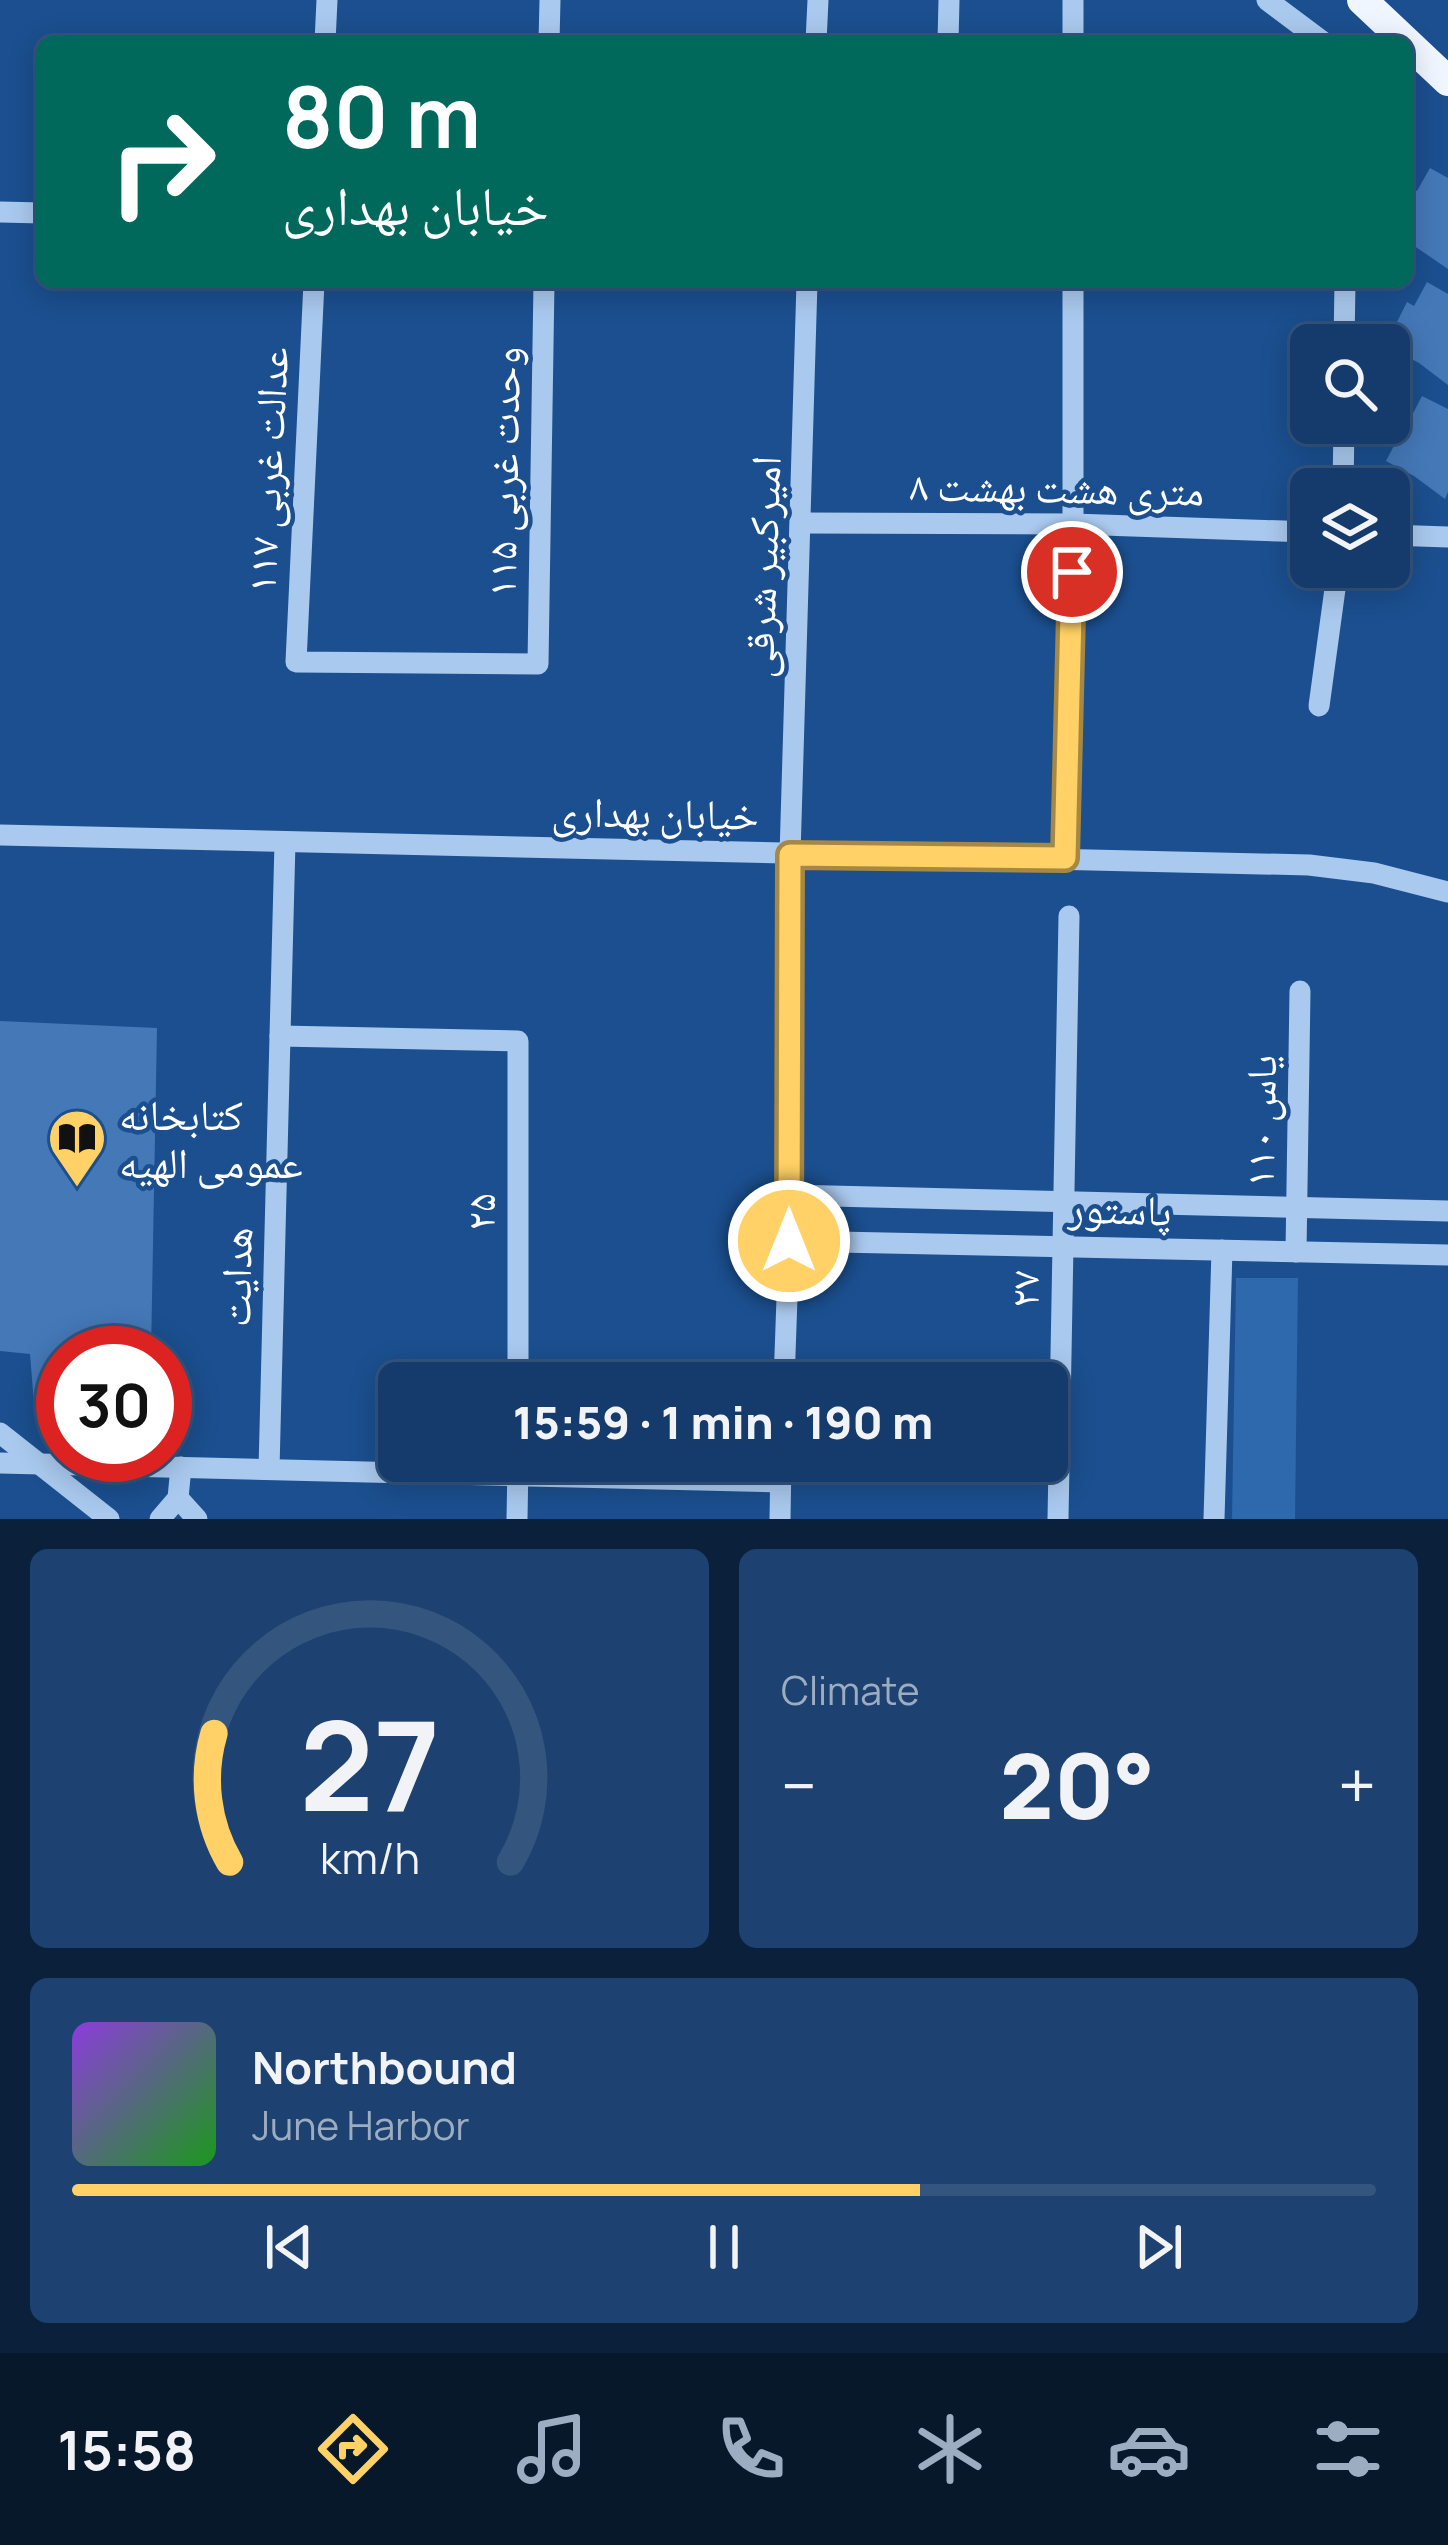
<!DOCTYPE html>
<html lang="en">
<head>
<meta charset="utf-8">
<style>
  body { margin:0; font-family:Manrope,"Noto Naskh Arabic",sans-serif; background:#1d4271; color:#f1f3f6; height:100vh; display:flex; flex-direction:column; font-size:45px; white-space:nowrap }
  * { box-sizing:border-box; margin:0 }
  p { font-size:39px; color:#9dadc1 }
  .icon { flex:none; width:66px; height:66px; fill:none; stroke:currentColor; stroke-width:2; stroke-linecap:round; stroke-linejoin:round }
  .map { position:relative; height:1519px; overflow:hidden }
  .details { display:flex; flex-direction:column; gap:30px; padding:30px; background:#0b203b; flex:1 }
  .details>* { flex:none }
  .banner { position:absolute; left:36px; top:36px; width:1377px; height:252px; border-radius:18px; box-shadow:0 6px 30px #0003,0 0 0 3px #33557e; background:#00695c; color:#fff; overflow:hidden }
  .controls { position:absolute; left:1290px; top:324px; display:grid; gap:24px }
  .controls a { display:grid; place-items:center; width:120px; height:120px; border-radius:18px; background:#143b6b; box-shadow:0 6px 30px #0003,0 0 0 3px #33557e; font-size:60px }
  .speed { position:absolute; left:36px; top:1326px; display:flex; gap:24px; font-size:60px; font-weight:700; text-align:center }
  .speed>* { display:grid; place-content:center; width:156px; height:156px; border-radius:50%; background:#143b6b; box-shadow:0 6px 30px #0003,0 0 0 3px #33557e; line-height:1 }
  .speed .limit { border:18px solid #d22; background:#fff; color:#111 }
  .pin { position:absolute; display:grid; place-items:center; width:102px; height:102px; color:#fff; margin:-51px; border:6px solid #fff; border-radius:50%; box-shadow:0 3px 12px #0007 }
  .me { position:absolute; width:132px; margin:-66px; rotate:0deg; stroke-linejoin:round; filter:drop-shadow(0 0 9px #0008) }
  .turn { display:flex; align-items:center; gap:42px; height:252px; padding:0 48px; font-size:54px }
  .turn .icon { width:156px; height:156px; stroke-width:2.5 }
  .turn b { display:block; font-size:84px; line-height:102px }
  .big { font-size:90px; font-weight:800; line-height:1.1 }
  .details .card { flex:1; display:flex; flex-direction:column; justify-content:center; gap:18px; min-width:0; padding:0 42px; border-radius:18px; background:#1d4271 }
  .details .dial { align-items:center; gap:0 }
  .dial svg { height:312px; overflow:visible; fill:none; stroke:#33557e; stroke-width:7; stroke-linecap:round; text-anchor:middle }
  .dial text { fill:#f1f3f6; stroke:none }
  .song { display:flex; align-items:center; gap:36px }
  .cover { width:144px; height:144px; border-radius:18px; background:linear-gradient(135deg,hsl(270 70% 55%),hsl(120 70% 35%)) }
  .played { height:12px; border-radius:6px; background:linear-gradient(90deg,#ffd166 65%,#33557e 65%) }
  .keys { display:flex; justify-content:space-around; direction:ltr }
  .heat { display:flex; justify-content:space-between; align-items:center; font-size:66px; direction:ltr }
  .details .tiles { flex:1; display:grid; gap:30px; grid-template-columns:1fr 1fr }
  .card:last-child { grid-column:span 2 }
  .trip { position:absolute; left:378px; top:1362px; width:690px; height:120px; border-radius:18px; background:#143b6b; box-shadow:0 6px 30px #0003,0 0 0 3px #33557e; font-weight:800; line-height:120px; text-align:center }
  .menu { display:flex; height:192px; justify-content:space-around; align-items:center; background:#08182b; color:#9dadc1 }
  .menu .icon { width:84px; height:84px }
  .menu .active { color:#ffd166 }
  .menu b { font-size:54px; color:#f1f3f6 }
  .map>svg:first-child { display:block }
  .park { fill:#2e69ad }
  .building { fill:#4478b7 }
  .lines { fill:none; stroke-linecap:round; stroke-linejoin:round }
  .minor { stroke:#a9c9ee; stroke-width:21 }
  .major { stroke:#f0f6ff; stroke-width:30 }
  .route-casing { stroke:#a68842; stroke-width:30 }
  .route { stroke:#ffd166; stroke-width:21 }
  .labels { text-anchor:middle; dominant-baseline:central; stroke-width:9; stroke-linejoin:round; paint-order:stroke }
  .street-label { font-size:42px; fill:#fff; stroke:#1b4f8f }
  .poi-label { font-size:42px; fill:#fff; stroke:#1b4f8f; text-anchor:start }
</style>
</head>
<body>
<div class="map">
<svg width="1448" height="1519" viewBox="0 0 1448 1519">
  <rect width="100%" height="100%" fill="#1b4f8f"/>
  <polygon class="park" points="1236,1278 1298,1278 1295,1519 1232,1519"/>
  <g class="building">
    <polygon points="1430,168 1448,178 1448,269 1407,241 1407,193 1410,188 1417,191"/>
    <polygon points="1427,282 1448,294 1448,385 1419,363 1390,348 1402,325 1397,322 1407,302 1414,306"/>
    <polygon points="1422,396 1448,409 1448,492 1445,499 1414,476 1386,461 1398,438 1392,435 1402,415 1410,419"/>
    <polygon points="0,1021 157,1028 151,1353 63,1353 63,1415 35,1416 30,1354 0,1351"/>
  </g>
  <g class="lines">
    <g class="minor">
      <polyline points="1267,0 1323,42"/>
      <polyline points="325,42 327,0"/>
      <polyline points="549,42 550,0"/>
      <polyline points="816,42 818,0"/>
      <polyline points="948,42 949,0"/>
      <polyline points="1073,42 1073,0"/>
      <polyline points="0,212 42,213"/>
      <polyline points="314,282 296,662 538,664 544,282"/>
      <polyline points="1344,345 1345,282"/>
      <polyline points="1343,489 1344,423"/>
      <polyline points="802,523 1073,524 1311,532"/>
      <polyline points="1389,535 1448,537"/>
      <polyline points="1319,706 1338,567"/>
      <polyline points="0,835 1309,865 1374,873 1448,892"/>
      <polyline points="1065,858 1073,524 1073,282"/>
      <polyline points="280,1036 285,842"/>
      <polyline points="789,1195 1448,1211"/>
      <polyline points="789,1241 1448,1255"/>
      <polyline points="1296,1252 1300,991"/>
      <polyline points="784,1383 789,1241 790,855 807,282"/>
      <polyline points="0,1433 109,1519"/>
      <polyline points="0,1463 780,1482"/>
      <polyline points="269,1469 280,1036 518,1041 518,1383"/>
      <polyline points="178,1498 197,1519"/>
      <polyline points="160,1519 178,1498 181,1467"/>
      <polyline points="517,1519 518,1462"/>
      <polyline points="780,1519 781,1461"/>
      <polyline points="1058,1519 1069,916"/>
      <polyline points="1214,1519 1222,1250"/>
    </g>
    <polyline class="major" points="1362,0 1448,81"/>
  </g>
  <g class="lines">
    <g class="route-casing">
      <polyline id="route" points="789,1241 790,855 1065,858 1072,572"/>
    </g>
    <use href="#route" class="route"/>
  </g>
  <defs>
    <g id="library-pin" transform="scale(3)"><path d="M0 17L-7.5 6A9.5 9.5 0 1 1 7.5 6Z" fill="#ffd166" stroke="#1b4f8f"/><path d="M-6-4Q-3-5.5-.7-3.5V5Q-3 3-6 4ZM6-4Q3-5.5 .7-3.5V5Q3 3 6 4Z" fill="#111"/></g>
  </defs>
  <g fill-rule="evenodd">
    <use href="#library-pin" x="77" y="1138"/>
  </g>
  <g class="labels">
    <g class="street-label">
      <text transform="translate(266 470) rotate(-87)">۱۱۷ عدالت غربی</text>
      <text transform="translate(502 472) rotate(-89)">۱۱۵ وحدت غربی</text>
      <text transform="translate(1057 487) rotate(1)">۸ متری هشت بهشت</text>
      <text transform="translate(761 567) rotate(-88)">امیرکبیر شرقی</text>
      <text transform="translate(655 812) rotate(1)">خیابان بهداری</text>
      <text transform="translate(1259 1121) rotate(-89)">یاس ۱۱۰</text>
      <text transform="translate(1120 1208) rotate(2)">پاستور</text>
      <text transform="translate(479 1212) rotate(-90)">۲۵</text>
      <text transform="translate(235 1277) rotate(-89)">هدایت</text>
      <text transform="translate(1023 1289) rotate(-89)">۲۷</text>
    </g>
    <g class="poi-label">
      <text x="119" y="1114">کتابخانه<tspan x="119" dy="48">عمومی الهیه</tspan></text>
    </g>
  </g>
</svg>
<div class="controls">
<a><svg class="icon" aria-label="search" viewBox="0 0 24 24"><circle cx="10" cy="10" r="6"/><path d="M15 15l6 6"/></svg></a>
<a><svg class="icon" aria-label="layers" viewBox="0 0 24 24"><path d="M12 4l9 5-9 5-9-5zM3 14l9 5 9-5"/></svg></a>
</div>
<div class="speed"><div class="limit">30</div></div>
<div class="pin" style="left:1072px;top:572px;background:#d93025"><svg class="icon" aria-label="arrive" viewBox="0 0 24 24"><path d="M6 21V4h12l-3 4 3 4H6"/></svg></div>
<svg class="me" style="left:789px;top:1241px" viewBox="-20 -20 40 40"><circle r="17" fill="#ffd166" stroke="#fff" stroke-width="3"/><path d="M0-11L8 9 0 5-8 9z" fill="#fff"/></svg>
<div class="trip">15:59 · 1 min · 190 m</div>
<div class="banner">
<div class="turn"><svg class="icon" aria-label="right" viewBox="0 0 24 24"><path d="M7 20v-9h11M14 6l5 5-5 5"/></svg><div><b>80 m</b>خیابان بهداری</div></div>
</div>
</div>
<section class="details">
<div class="tiles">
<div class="card dial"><svg viewBox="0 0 100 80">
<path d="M14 69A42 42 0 1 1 86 69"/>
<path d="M14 69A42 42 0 0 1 10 36" stroke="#ffd166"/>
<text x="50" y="56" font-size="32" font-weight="700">27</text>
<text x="50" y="72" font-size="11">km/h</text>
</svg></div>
<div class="card"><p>Climate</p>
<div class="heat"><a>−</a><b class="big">20°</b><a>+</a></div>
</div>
<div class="card">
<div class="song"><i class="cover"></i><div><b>Northbound</b><p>June Harbor</p></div></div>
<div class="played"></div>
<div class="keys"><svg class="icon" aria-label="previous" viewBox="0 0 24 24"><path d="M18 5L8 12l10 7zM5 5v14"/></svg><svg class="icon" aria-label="pause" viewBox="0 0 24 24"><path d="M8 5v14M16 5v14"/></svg><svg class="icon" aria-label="next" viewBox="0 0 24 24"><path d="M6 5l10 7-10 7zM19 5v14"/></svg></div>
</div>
</div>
</section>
<nav class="menu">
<b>15:58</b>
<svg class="icon active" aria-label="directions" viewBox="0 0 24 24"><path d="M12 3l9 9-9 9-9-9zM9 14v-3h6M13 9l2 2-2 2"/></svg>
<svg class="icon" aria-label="music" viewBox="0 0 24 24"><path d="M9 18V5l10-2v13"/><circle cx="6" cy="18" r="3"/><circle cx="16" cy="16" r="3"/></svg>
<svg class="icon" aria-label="phone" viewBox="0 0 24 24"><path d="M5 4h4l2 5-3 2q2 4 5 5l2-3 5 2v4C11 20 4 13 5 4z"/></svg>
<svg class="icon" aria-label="climate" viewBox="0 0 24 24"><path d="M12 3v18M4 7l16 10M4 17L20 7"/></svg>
<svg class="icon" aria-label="car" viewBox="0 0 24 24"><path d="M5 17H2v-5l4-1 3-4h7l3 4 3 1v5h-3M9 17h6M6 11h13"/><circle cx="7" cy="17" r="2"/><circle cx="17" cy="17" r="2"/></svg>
<svg class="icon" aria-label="filters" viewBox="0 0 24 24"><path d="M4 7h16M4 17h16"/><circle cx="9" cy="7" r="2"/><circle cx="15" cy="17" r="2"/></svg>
</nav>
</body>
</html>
